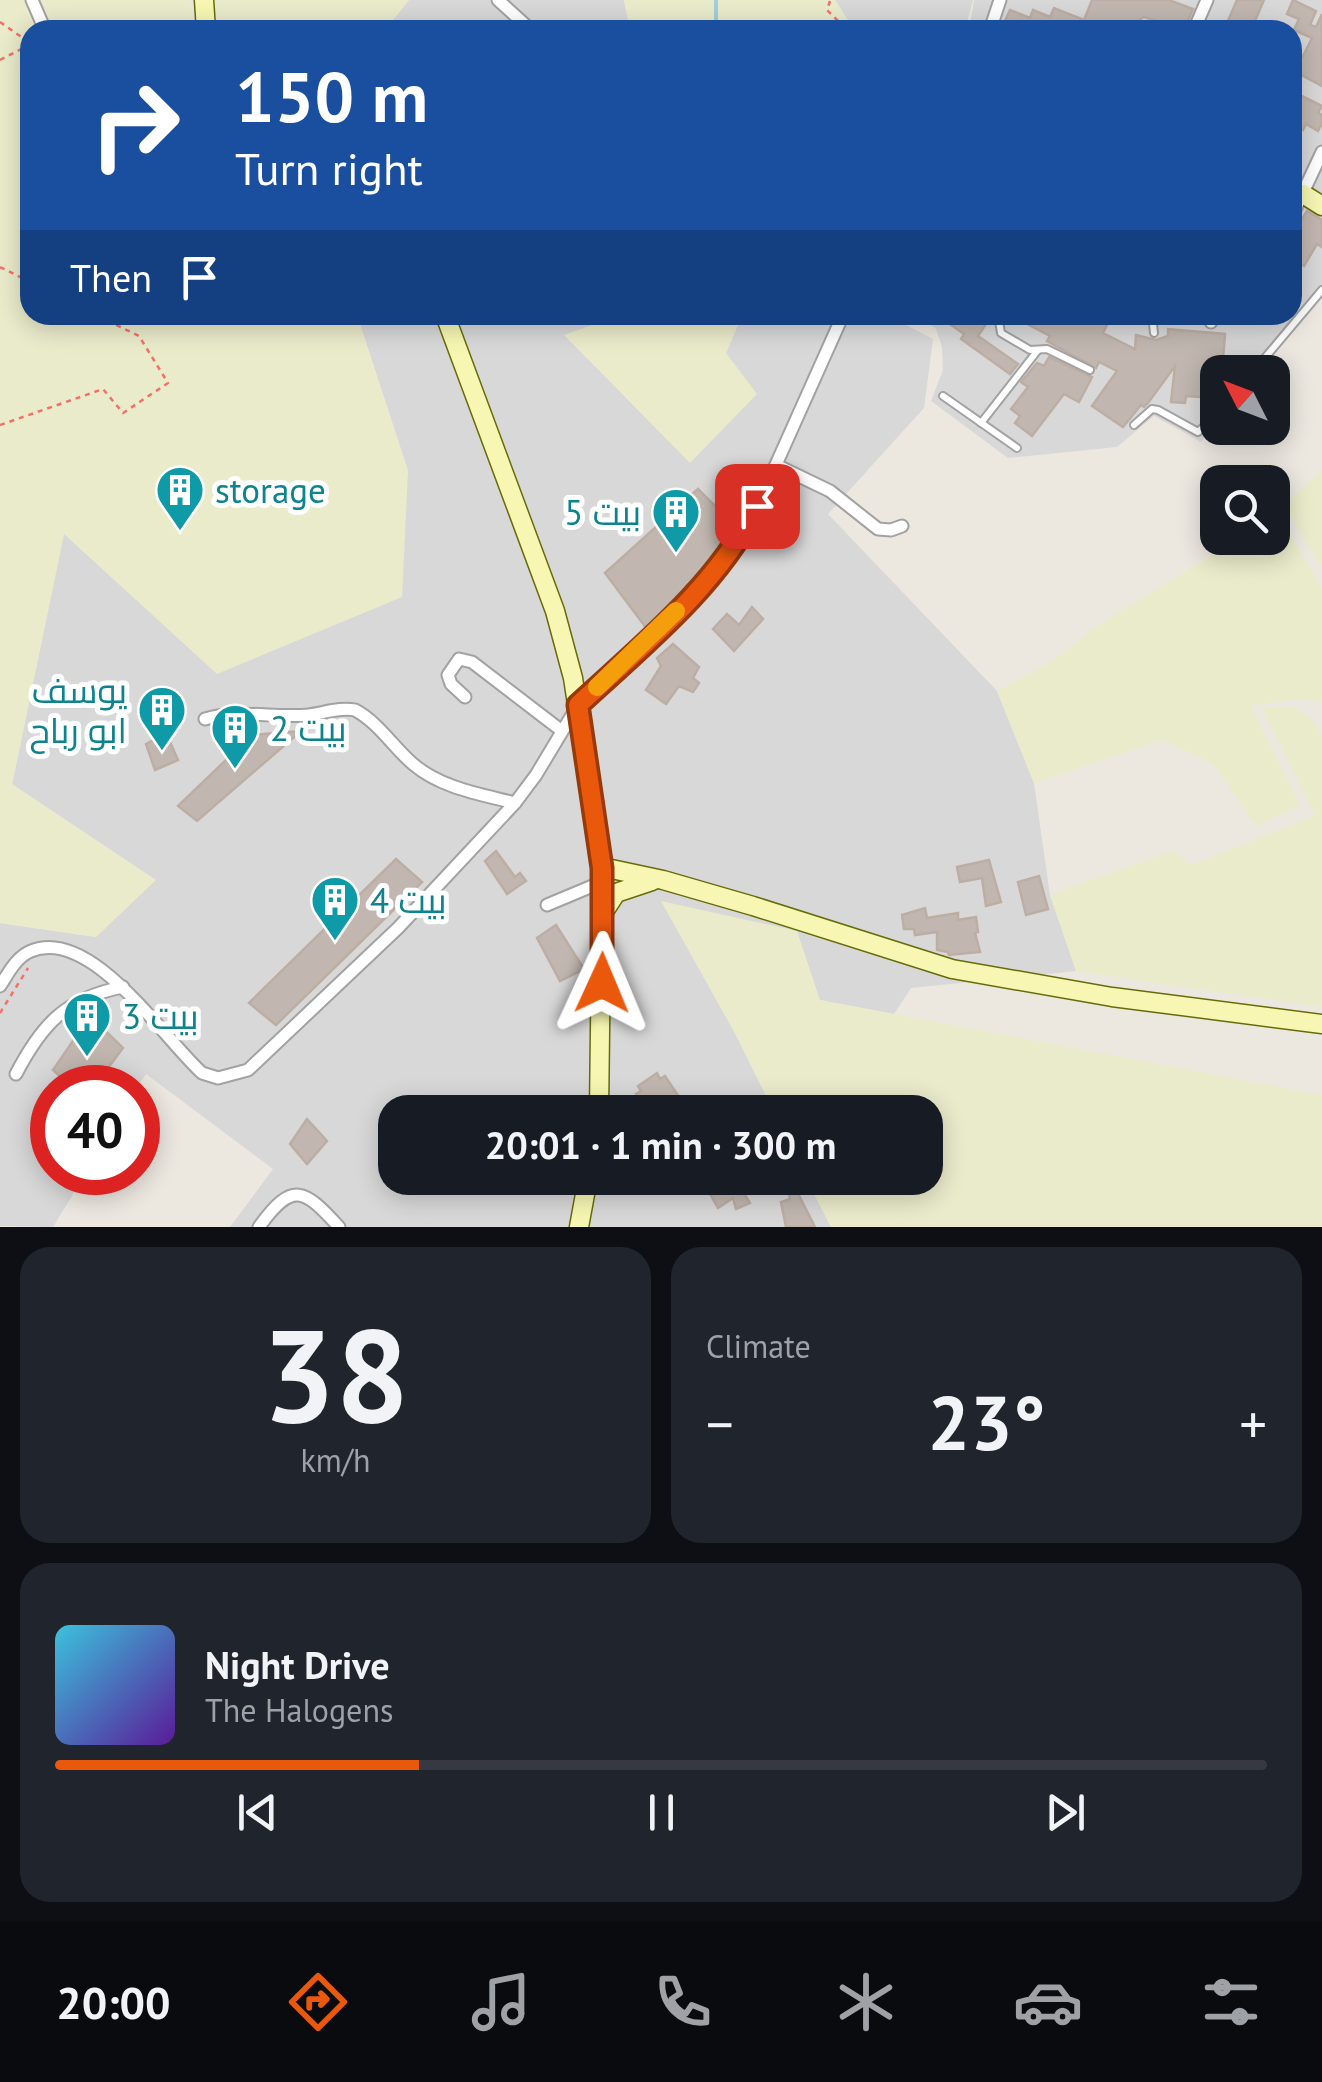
<!DOCTYPE html>
<html lang="en">
<head>
<meta charset="utf-8">
<style>
  body { margin:0; font-family:"PT Sans",Cairo,sans-serif; background:#20242c; color:#f1f3f6; height:100vh; display:flex; flex-direction:column; font-size:38px; white-space:nowrap }
  * { box-sizing:border-box; margin:0 }
  p { font-size:32px; color:#9ea1a6 }
  .icon { flex:none; width:55px; height:55px; fill:none; stroke:currentColor; stroke-width:2; stroke-linecap:round; stroke-linejoin:round }
  .map { position:relative; height:1227px; overflow:hidden }
  .drawer { display:flex; flex-direction:column; gap:20px; padding:20px; background:#0d0f14; flex:1 }
  .drawer>* { flex:none }
  .banner { position:absolute; left:20px; top:20px; width:1282px; height:305px; border-radius:30px; box-shadow:0 5px 25px #0003; background:#1a4fa0; color:#fff; overflow:hidden }
  .needle { width:65px; rotate:312deg }
  .buttons { position:absolute; left:1200px; top:355px; display:grid; gap:20px }
  .buttons a { display:grid; place-items:center; width:90px; height:90px; border-radius:20px; background:#171b24; box-shadow:0 5px 25px #0003; font-size:50px }
  .speed { position:absolute; left:30px; top:1065px; display:flex; gap:20px; font-size:50px; font-weight:700; text-align:center }
  .speed>* { display:grid; place-content:center; width:130px; height:130px; border-radius:50%; background:#171b24; box-shadow:0 5px 25px #0003; line-height:1 }
  .speed .limit { border:15px solid #d22; background:#fff; color:#111 }
  .pin { position:absolute; display:grid; place-items:center; width:85px; height:85px; color:#fff; margin:-42px; border-radius:20px; box-shadow:0 5px 15px #0006 }
  .me { position:absolute; width:110px; margin:-55px; rotate:1deg; stroke-linejoin:round; filter:drop-shadow(0 0 8px #0008) }
  .turn { display:flex; align-items:center; gap:35px; height:210px; padding:0 50px; font-size:45px }
  .turn .icon { width:130px; height:130px; stroke-width:2.5 }
  .turn b { display:block; font-size:70px; line-height:85px }
  .then { display:flex; align-items:center; height:95px; padding:0 50px; background:#0003; gap:20px; font-size:38px }
  .big { font-size:75px; font-weight:600; line-height:1.1 }
  .drawer .tile { flex:1; display:flex; flex-direction:column; justify-content:center; gap:15px; min-width:0; padding:0 35px; border-radius:30px; background:#20242c }
  .drawer .dial { align-items:center; gap:0 }
  .dial b { font-size:130px; line-height:1 }
  .song { display:flex; align-items:center; gap:30px }
  .cover { width:120px; height:120px; border-radius:15px; background:linear-gradient(135deg,hsl(190 70% 55%),hsl(270 70% 35%)) }
  .played { height:10px; border-radius:5px; background:linear-gradient(90deg,#ea580c 30%,#363941 30%) }
  .keys { display:flex; justify-content:space-around; direction:ltr }
  .heat { display:flex; justify-content:space-between; align-items:center; font-size:55px; direction:ltr }
  .drawer .tiles { flex:1; display:grid; gap:20px; grid-template-columns:1fr 1fr }
  .tile:last-child { grid-column:span 2 }
  .trip { position:absolute; left:378px; top:1095px; width:565px; height:100px; border-radius:30px; background:#171b24; box-shadow:0 5px 25px #0003; font-weight:600; line-height:100px; text-align:center }
  .dock { display:flex; height:160px; justify-content:space-around; align-items:center; background:#090b0e; color:#9ea1a6 }
  .dock .icon { width:70px; height:70px }
  .dock .on { color:#ea580c }
  .dock b { font-size:45px; color:#f1f3f6 }
  .map>svg:first-child { display:block }
  .residential { fill:#d9d8d8 }
  .farmland { fill:#eaebcb }
  .lines { fill:none; stroke-linecap:round; stroke-linejoin:round }
  .stream { stroke:#a1cfda; stroke-width:4 }
  .building { fill:#c1b7b0; stroke:#bdaea3; stroke-width:2.5 }
  .lane-casing { stroke:#a2a2a2; stroke-width:10 }
  .street-casing { stroke:#a2a2a2; stroke-width:15 }
  .secondary-casing { stroke:#666c07; stroke-width:21 }
  .path { stroke:#f67068; stroke-width:2.5; stroke-dasharray:5 5; stroke-linecap:butt }
  .lane { stroke:#fff; stroke-width:6 }
  .street { stroke:#fff; stroke-width:11 }
  .secondary { stroke:#f7f7b3; stroke-width:18 }
  .route-casing { stroke:#983908; stroke-width:25 }
  .route { stroke:#ea580c; stroke-width:18 }
  .slow { stroke:#f59e0b; stroke-width:18 }
  .labels { text-anchor:middle; dominant-baseline:central; stroke-width:10; stroke-linejoin:round; paint-order:stroke }
  .culture-label { font-size:35px; fill:#0d838f; stroke:#fff; text-anchor:start }
</style>
</head>
<body>
<div class="map">
<svg width="1322" height="1227" viewBox="0 0 1322 1227">
  <rect width="100%" height="100%" fill="#ece8e0"/>
  <g class="residential">
    <polygon points="409,0 624,0 630,30 375,30 392,21"/>
    <polygon points="835,0 973,0 965,30 854,30"/>
    <polygon points="974,0 1322,0 1322,293 1257,372 1218,372 1217,421 1201,442 1154,416 1117,447 1008,458 931,401 943,370 942,347 936,329 918,315 1292,315 1292,30 969,30"/>
    <polygon points="357,315 621,315 564,336 726,353 742,315 887,315 933,339 924,408 828,514 997,691 1034,783 1050,895 1076,971 911,988 894,1014 820,1000 662,902 736,1035 774,1112 395,1112 395,1178 806,1178 831,1227 230,1227 273,1169 146,1074 137,1087 52,1088 52,1172 86,1173 53,1227 0,1226 0,923 96,937 12,785 64,533 408,471"/>
  </g>
  <g class="farmland">
    <polygon points="0,0 190,0 194,30 30,30 30,315 357,315 408,471 402,597 217,674 64,534 12,784 156,880 96,937 0,923"/>
    <polygon points="215,0 409,0 392,21 375,30 219,30"/>
    <polygon points="624,0 835,0 854,30 630,30"/>
    <polygon points="621,315 742,315 726,353 757,394 690,463 564,335"/>
    <polygon points="1322,470 1322,568 1284,506"/>
    <polygon points="1278,513 1322,588 1322,705 1320,701 1298,699 1251,706 1300,806 1256,826 1212,763 1162,740 1034,783 997,691 1051,662 1100,624 1239,538 1272,538 1273,516"/>
    <polygon points="1262,708 1296,708 1312,719 1322,735 1322,1007 1076,971 1050,895 1174,850 1191,865 1315,816"/>
    <polygon points="661,901 797,931 820,1000 1322,1095 1322,1227 831,1227 806,1178 925,1178 925,1112 774,1112 736,1035"/>
  </g>
  <g class="lines">
    <g class="stream">
      <polyline points="716,0 716,30"/>
      <polyline points="668,321 671,315"/>
    </g>
  </g>
  <g class="building">
    <polygon points="1092,0 1169,0 1193,9 1184,30 1144,17 1134,23 1134,30 1034,30 1023,25 1021,30 1015,30 1003,25 1010,10 1030,18 1033,10 1050,17 1054,8 1084,20"/>
    <polygon points="1237,0 1264,0 1251,30 1224,30"/>
    <polygon points="1293,0 1316,11 1310,25 1316,27 1322,14 1322,86 1292,70 1292,51 1303,56 1312,38 1294,30 1299,19 1287,14"/>
    <polygon points="1292,91 1322,106 1318,113 1322,115 1322,123 1318,131 1306,124 1303,130 1292,124 1296,117 1292,115"/>
    <polygon points="1307,211 1322,220 1322,247 1317,244 1304,266 1292,258 1292,234"/>
    <polygon points="952,315 979,315 988,321 978,336 1018,364 1010,374 961,339 964,334 947,322"/>
    <polygon points="1010,315 1112,315 1103,333 1135,349 1136,335 1156,340 1168,336 1168,329 1225,334 1222,372 1218,372 1215,398 1186,396 1185,403 1171,402 1175,366 1148,403 1144,407 1141,405 1123,427 1092,406 1117,371 1099,362 1096,368 1047,341 1050,336"/>
    <polygon points="1049,357 1092,377 1079,402 1064,394 1032,436 1015,423 1020,416 1011,409 1028,387 1021,382 1037,363 1044,366"/>
    <polygon points="698,489 735,526 724,545 647,629 605,573"/>
    <polygon points="752,607 763,619 734,651 713,629 727,614 739,625"/>
    <polygon points="673,644 699,667 693,678 699,683 693,692 679,686 666,704 646,690 661,666 657,658"/>
    <polygon points="301,731 197,821 178,806 252,735"/>
    <polygon points="166,733 178,760 155,770 146,744"/>
    <polygon points="496,851 515,877 520,873 526,881 507,894 485,861"/>
    <polygon points="396,859 422,882 276,1025 249,1003"/>
    <polygon points="989,860 1001,902 986,906 982,878 960,882 957,867"/>
    <polygon points="1039,876 1048,909 1026,915 1018,882"/>
    <polygon points="925,908 927,918 958,913 958,920 976,917 978,932 975,933 980,952 949,955 948,952 937,950 937,932 915,935 914,929 904,929 902,915"/>
    <polygon points="556,925 584,969 560,981 537,938"/>
    <polygon points="90,1016 123,1048 93,1088 73,1088 53,1070"/>
    <polygon points="657,1073 660,1079 665,1076 689,1112 676,1112 672,1106 661,1112 647,1112 636,1094 641,1091 638,1086"/>
    <polygon points="307,1119 327,1141 307,1164 290,1144"/>
    <polygon points="701,1178 734,1178 750,1203 736,1209 733,1198 718,1208"/>
    <polygon points="786,1178 790,1178 815,1227 786,1227 781,1202 790,1199"/>
  </g>
  <g class="lines">
    <g class="lane-casing">
      <g id="lane">
        <polyline points="1140,27 1147,30"/>
        <polyline points="1003,315 999,321 1001,333 1030,350 1047,349 1090,370"/>
        <polyline points="1152,315 1154,333"/>
        <polyline points="1253,372 1322,290"/>
        <polyline points="943,396 1017,448"/>
        <polyline points="981,423 1038,350"/>
        <polyline points="1134,425 1152,409 1158,410 1198,432 1218,414"/>
      </g>
    </g>
    <g class="street-casing">
      <g id="street">
        <polyline points="32,0 45,30"/>
        <polyline points="498,0 531,30"/>
        <polyline points="990,30 1000,0"/>
        <polyline points="1194,30 1207,0"/>
        <polyline points="1292,216 1322,152"/>
        <polyline points="1211,322 1211,315"/>
        <polyline points="776,465 830,491 878,529 891,530 902,526"/>
        <polyline points="465,697 451,684 448,675 459,659 472,662 562,731"/>
        <path d="M205,719C239,709 273,718 308,715C324,713 340,707 355,710C378,722 394,748 413,764C441,788 480,794 515,803"/>
        <polyline points="547,905 602,882"/>
        <path d="M0,986C8,974 16,957 31,951C91,926 164,1039 202,1073L218,1078L248,1070L398,928L515,803L536,775L578,705L652,637L732,551L757,507L843,315"/>
        <path d="M16,1074C42,1024 66,998 123,987"/>
        <path d="M259,1227C293,1180 304,1189 339,1227"/>
      </g>
    </g>
    <g class="secondary-casing">
      <g id="secondary">
        <polyline points="204,0 206,30"/>
        <polyline points="1303,194 1322,206"/>
        <polyline points="445,315 555,611 573,678 602,867 599,1112"/>
        <polyline points="602,867 663,880 753,906 952,969 1112,997 1322,1024"/>
        <polyline points="605,910 616,893 652,881"/>
        <polyline points="579,1227 588,1178"/>
      </g>
    </g>
    <g class="path">
      <polyline points="830,1 827,10 847,30"/>
      <polyline points="0,22 30,43"/>
      <polyline points="0,60 29,45"/>
      <polyline points="0,267 30,282"/>
      <polyline points="0,425 103,389 123,413 168,383 139,336 96,315"/>
      <polyline points="0,1013 28,968"/>
    </g>
    <use href="#lane" class="lane"/>
    <use href="#street" class="street"/>
    <use href="#secondary" class="secondary"/>
  </g>
  <g class="lines">
    <g class="route-casing">
      <path id="route" d="M602,983V868L578,705C643,645 717,586 757,506"/>
    </g>
    <use href="#route" class="route"/>
    <polyline class="slow" points="597,687 676,611"/>
  </g>
  <defs>
    <g id="building-pin" transform="scale(2.5)"><path d="M0 17L-7.5 6A9.5 9.5 0 1 1 7.5 6Z" fill="#0f9aa8" stroke="#fff"/><path d="M-4-6H4V6H1V3H-1V6H-4ZM-2.5-4.3h1.7v1.8h-1.7ZM.8-4.3h1.7v1.8H.8ZM-2.5-1h1.7V.8h-1.7ZM.8-1h1.7V.8H.8Z" fill="#fff"/></g>
  </defs>
  <g fill-rule="evenodd">
    <use href="#building-pin" x="180" y="490"/>
    <use href="#building-pin" x="676" y="512"/>
    <use href="#building-pin" x="162" y="710"/>
    <use href="#building-pin" x="235" y="728"/>
    <use href="#building-pin" x="335" y="900"/>
    <use href="#building-pin" x="87" y="1016"/>
  </g>
  <g class="labels">
    <g class="culture-label">
      <text x="215" y="490">storage</text>
      <text x="641" y="512" text-anchor="end">بيت 5</text>
      <text x="127" y="690" text-anchor="end">يوسف<tspan x="127" dy="40">ابو رباح</tspan></text>
      <text x="270" y="728">بيت 2</text>
      <text x="370" y="900">بيت 4</text>
      <text x="122" y="1016">بيت 3</text>
    </g>
  </g>
</svg>
<div class="buttons">
<a><svg class="needle" viewBox="-14 -14 28 28"><path d="M0-13l5 13h-10z" fill="#e53935"/><path d="M0 13l5-13h-10z" fill="#9ea1a6"/></svg></a>
<a><svg class="icon" aria-label="search" viewBox="0 0 24 24"><circle cx="10" cy="10" r="6"/><path d="M15 15l6 6"/></svg></a>
</div>
<div class="speed"><div class="limit">40</div></div>
<div class="pin" style="left:757px;top:506px;background:#d93025"><svg class="icon" aria-label="arrive" viewBox="0 0 24 24"><path d="M6 21V4h12l-3 4 3 4H6"/></svg></div>
<svg class="me" style="left:602px;top:983px" viewBox="-20 -20 40 40"><path d="M0-17L14 15 0 8-14 15z" fill="#ea580c" stroke="#fff" stroke-width="4"/></svg>
<div class="trip">20:01 · 1 min · 300 m</div>
<div class="banner">
<div class="turn"><svg class="icon" aria-label="right" viewBox="0 0 24 24"><path d="M7 20v-9h11M14 6l5 5-5 5"/></svg><div><b>150 m</b>Turn right</div></div>
<div class="then">Then<svg class="icon" aria-label="arrive" viewBox="0 0 24 24"><path d="M6 21V4h12l-3 4 3 4H6"/></svg></div>
</div>
</div>
<section class="drawer">
<div class="tiles">
<div class="tile dial"><b>38</b><p>km/h</p></div>
<div class="tile"><p>Climate</p>
<div class="heat"><a>−</a><b class="big">23°</b><a>+</a></div>
</div>
<div class="tile">
<div class="song"><i class="cover"></i><div><b>Night Drive</b><p>The Halogens</p></div></div>
<div class="played"></div>
<div class="keys"><svg class="icon" aria-label="previous" viewBox="0 0 24 24"><path d="M18 5L8 12l10 7zM5 5v14"/></svg><svg class="icon" aria-label="pause" viewBox="0 0 24 24"><path d="M8 5v14M16 5v14"/></svg><svg class="icon" aria-label="next" viewBox="0 0 24 24"><path d="M6 5l10 7-10 7zM19 5v14"/></svg></div>
</div>
</div>
</section>
<nav class="dock">
<b>20:00</b>
<svg class="icon on" aria-label="directions" viewBox="0 0 24 24"><path d="M12 3l9 9-9 9-9-9zM9 14v-3h6M13 9l2 2-2 2"/></svg>
<svg class="icon" aria-label="music" viewBox="0 0 24 24"><path d="M9 18V5l10-2v13"/><circle cx="6" cy="18" r="3"/><circle cx="16" cy="16" r="3"/></svg>
<svg class="icon" aria-label="phone" viewBox="0 0 24 24"><path d="M5 4h4l2 5-3 2q2 4 5 5l2-3 5 2v4C11 20 4 13 5 4z"/></svg>
<svg class="icon" aria-label="climate" viewBox="0 0 24 24"><path d="M12 3v18M4 7l16 10M4 17L20 7"/></svg>
<svg class="icon" aria-label="car" viewBox="0 0 24 24"><path d="M5 17H2v-5l4-1 3-4h7l3 4 3 1v5h-3M9 17h6M6 11h13"/><circle cx="7" cy="17" r="2"/><circle cx="17" cy="17" r="2"/></svg>
<svg class="icon" aria-label="filters" viewBox="0 0 24 24"><path d="M4 7h16M4 17h16"/><circle cx="9" cy="7" r="2"/><circle cx="15" cy="17" r="2"/></svg>
</nav>
</body>
</html>
